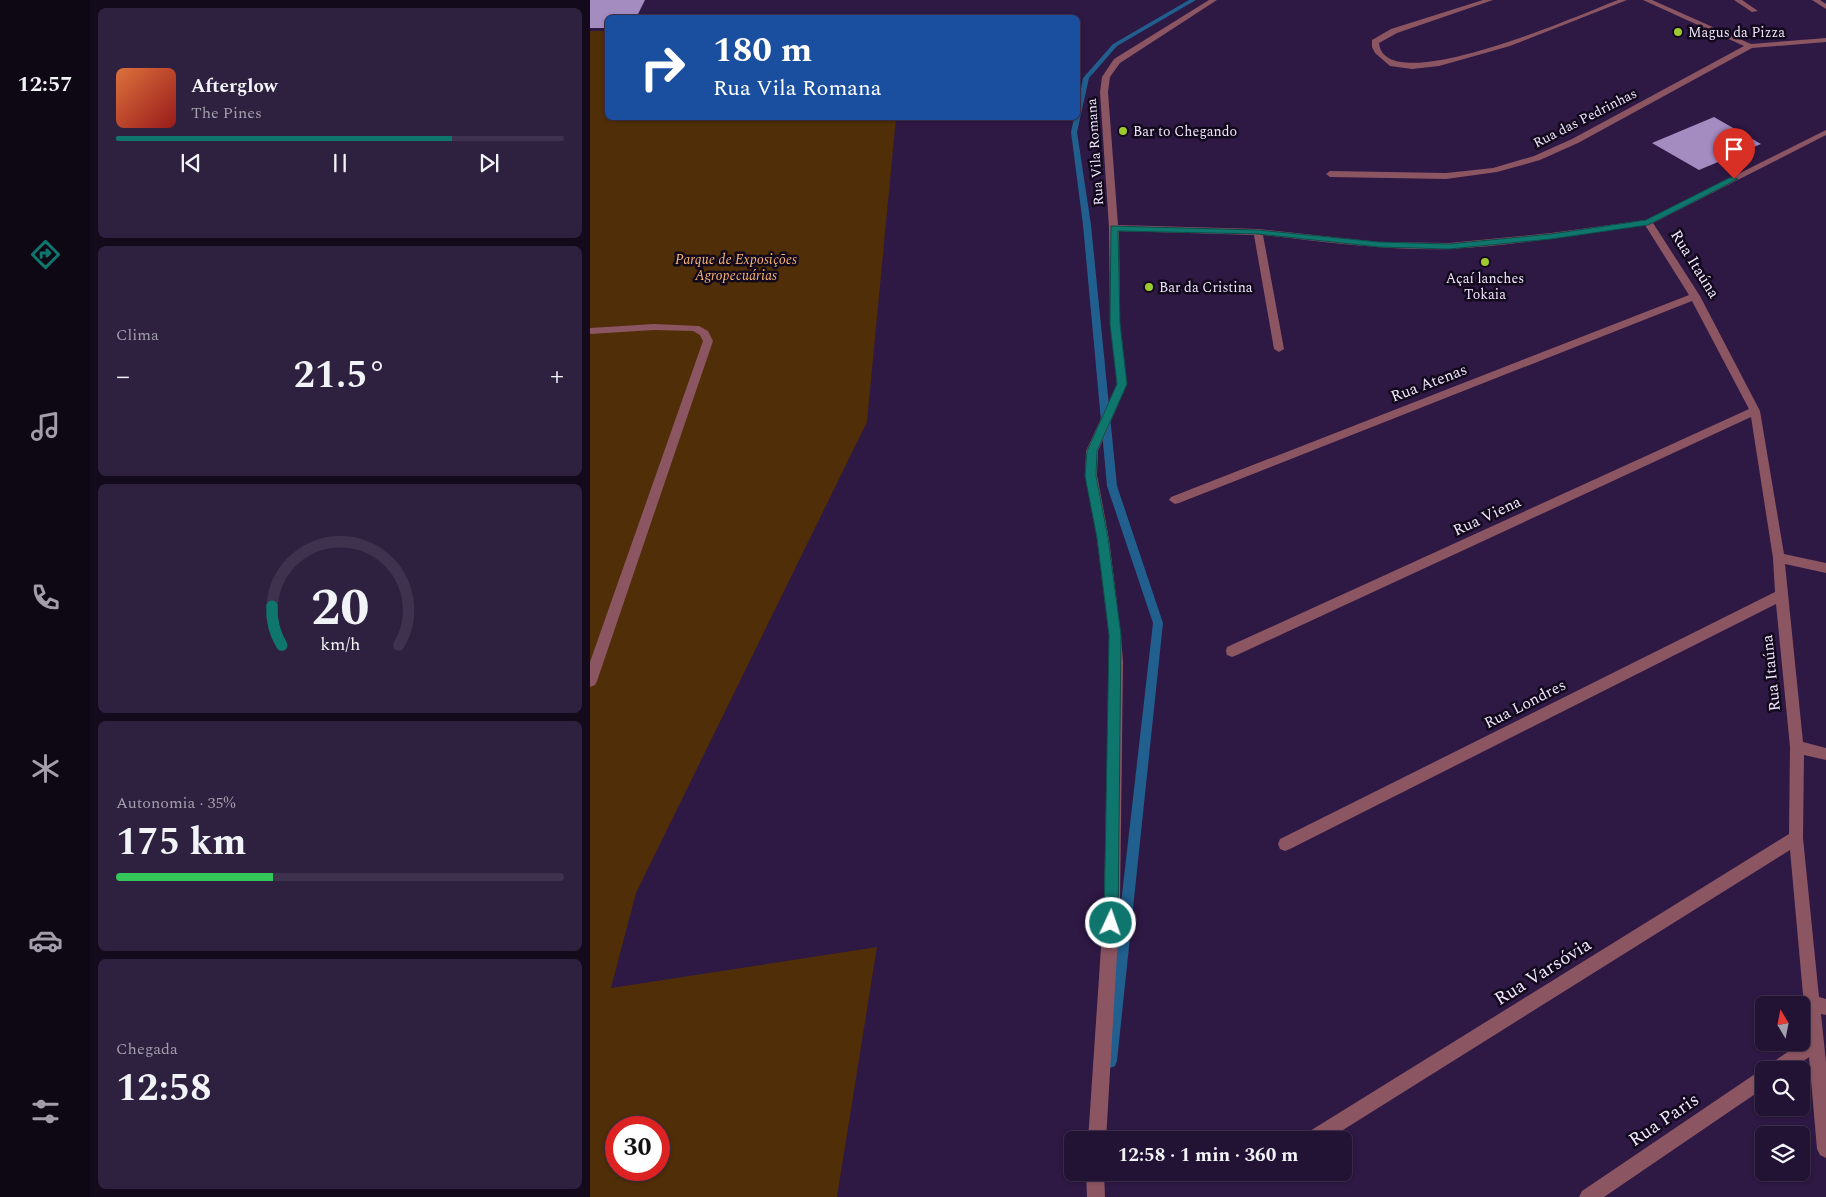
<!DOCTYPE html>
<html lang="pt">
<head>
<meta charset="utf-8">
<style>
  body { margin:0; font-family:Spectral,serif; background:#2e203f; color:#f1f3f6; height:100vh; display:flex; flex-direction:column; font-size:19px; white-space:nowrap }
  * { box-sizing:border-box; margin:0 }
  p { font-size:16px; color:#a29eac }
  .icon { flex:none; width:28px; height:28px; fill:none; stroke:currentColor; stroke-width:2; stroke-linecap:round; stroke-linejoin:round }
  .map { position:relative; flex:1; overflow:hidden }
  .panel { display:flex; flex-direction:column; gap:8px; padding:8px; background:#130a1c; width:500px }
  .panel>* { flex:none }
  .hud { position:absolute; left:15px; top:15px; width:475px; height:105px; border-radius:8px; box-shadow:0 1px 4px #0004,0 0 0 1px #3f324e; background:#1a4fa0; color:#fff; overflow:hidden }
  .needle { width:32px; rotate:350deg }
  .tools { position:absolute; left:1165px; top:996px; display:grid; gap:10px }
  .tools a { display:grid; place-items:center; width:55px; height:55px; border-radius:8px; background:#221233; box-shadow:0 1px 4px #0004,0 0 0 1px #3f324e; font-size:25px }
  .speed { position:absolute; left:15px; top:1116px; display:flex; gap:10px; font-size:25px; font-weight:700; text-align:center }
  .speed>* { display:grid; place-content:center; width:65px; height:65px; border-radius:50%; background:#221233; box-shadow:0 1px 4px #0004,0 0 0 1px #3f324e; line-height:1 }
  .speed .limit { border:8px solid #d22; background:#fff; color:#111 }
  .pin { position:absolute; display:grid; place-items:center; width:42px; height:42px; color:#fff; margin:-51px -21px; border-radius:50% 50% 50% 0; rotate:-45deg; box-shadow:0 0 5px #0007 }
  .pin .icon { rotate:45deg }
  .me { position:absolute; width:55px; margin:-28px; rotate:3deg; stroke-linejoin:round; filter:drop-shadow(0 0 4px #0008) }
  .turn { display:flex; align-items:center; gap:18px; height:105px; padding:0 25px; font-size:22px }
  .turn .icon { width:65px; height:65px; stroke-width:2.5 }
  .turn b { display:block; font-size:35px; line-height:42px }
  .big { font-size:38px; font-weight:700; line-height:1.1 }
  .panel .tile { flex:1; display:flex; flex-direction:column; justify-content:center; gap:8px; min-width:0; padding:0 18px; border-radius:8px; background:#2e203f }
  .panel .dial { align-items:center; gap:0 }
  .dial svg { height:130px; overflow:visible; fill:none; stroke:#3f324e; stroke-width:7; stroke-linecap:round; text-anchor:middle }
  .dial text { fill:#f1f3f6; stroke:none }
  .song { display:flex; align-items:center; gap:15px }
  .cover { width:60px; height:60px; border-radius:8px; background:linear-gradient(135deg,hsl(20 70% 55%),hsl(0 70% 35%)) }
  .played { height:5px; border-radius:2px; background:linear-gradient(90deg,#0f766e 75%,#3f324e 75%) }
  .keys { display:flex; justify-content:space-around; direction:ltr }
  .heat { display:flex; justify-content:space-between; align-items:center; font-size:28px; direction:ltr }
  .charge { height:8px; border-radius:4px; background:linear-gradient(90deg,#34c759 35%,#3f324e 0) }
  .trip { position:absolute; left:474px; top:1131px; width:288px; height:50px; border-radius:8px; background:#221233; box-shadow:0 1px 4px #0004,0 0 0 1px #3f324e; font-weight:700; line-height:50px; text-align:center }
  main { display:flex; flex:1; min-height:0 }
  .menu { display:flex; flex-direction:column; width:90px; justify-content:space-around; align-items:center; background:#0e0714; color:#a29eac }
  .menu .icon { width:35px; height:35px }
  .menu .on { color:#0f766e }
  .menu b { font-size:22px; color:#f1f3f6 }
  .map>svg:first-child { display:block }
  .green { fill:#4f2e08; fill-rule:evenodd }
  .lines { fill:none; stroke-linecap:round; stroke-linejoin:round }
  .stream { fill:#205f8e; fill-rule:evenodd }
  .building { fill:#a48cc1 }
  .service { fill:#8c5562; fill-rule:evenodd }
  .minor { fill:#8c5562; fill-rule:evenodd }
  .route { fill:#0f766e; stroke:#0a4d48 }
  .poi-dot { fill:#9eca2f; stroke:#12091c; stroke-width:2 }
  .labels { text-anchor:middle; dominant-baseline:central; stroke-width:5; stroke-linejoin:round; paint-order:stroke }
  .far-poi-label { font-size:14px; fill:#efe5fc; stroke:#12091c; text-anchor:start }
  .far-street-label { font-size:14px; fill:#efe5fc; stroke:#12091c }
  .far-park-label { font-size:14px; font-style:italic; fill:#fbb672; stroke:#12091c }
  .street-label { font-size:16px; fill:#efe5fc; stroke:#12091c }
  .near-street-label { font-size:19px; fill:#efe5fc; stroke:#12091c }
</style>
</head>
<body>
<main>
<nav class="menu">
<b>12:57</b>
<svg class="icon on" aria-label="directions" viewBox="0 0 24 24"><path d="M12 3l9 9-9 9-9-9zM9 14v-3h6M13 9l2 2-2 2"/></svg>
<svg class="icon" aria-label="music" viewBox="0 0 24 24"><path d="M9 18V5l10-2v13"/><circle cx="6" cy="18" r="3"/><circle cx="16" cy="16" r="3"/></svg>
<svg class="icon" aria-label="phone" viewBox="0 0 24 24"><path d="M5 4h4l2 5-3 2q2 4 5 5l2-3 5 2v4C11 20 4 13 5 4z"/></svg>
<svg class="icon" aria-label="climate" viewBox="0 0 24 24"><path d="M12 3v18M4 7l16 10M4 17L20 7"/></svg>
<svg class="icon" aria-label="car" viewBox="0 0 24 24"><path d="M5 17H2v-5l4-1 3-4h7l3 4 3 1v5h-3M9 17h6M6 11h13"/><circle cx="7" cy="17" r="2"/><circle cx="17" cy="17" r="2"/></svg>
<svg class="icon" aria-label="filters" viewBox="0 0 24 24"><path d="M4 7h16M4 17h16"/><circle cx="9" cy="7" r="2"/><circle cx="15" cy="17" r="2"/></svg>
</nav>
<section class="panel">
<div class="tile">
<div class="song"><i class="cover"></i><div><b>Afterglow</b><p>The Pines</p></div></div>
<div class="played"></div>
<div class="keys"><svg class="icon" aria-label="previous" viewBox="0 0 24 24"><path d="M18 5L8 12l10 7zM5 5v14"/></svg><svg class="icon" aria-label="pause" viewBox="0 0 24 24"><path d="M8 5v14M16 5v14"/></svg><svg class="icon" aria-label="next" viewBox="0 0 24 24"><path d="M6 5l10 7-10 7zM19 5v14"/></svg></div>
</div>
<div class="tile"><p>Clima</p>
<div class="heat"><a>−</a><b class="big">21.5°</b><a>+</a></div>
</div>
<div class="tile dial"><svg viewBox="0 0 100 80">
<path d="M14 69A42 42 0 1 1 86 69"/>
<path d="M14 69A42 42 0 0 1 8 45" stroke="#0f766e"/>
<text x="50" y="56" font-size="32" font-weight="700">20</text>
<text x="50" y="72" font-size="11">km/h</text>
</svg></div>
<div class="tile"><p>Autonomia · 35%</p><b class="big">175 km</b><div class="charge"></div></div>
<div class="tile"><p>Chegada</p><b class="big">12:58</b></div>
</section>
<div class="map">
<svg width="1236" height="1197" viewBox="0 0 1236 1197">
  <rect width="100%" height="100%" fill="#2e1844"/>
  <path class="green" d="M0,31H17L18,118H306L277,422L46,893L21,988L287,947L247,1197H0ZM26,1128H69V1170H26Z"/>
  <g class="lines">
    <polygon class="stream" points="599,0 606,0 527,46 499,78 487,132 501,225 527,486 573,623 527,1061 525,1066 520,1068 515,1066 513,1061 563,623 517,486 493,225 481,132 484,118 488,118 488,103 493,78 523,44"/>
  </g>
  <g class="building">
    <polygon points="0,0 55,0 46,18 18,18 18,28 0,28"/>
    <polygon points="1124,117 1171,144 1109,170 1062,143"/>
  </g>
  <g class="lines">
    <g class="service">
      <polygon points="1144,0 1152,0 1168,11 1162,12"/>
      <polygon points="1222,0 1230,0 1236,4 1236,9"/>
      <polygon points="64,324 109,326 118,331 123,341 7,681 5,685 0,687 0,662 113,341 110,335 103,331 64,330 0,334 0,328"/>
    </g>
    <g class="minor">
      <path d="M619,0H627L530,63L520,77L518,92L528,225L668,229L789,242L859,243L961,233L1056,220L1236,130V135L1063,223L1110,296L1170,411L1194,554L1236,563V573L1195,564L1213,742L1236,748V760L1214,755L1213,838L1229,997L1236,999V1015L1231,1014L1236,1062V1158L1230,1155L1227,1149L1219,1057L1201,1070H1178L1180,1064L1217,1039L1200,850L737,1140H712L715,1134L1199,834L1200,747L1186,604L700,849L695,851L690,849L688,844L690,839L1185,592L1183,558L1161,417L647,655L642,657L637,655L636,651L637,647L1159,409L1102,301L589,503L585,504L579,500L581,497L1099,295L1055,225C991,234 925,246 859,249C797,251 735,242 673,235L694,349L689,352L684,349L664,235L529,231L530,323L537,384L508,451L507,475L519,539L531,635L533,662L530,903L516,1140H498L514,903L519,662V635L507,539L495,475L496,451L527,384L520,323L519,228L510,92L512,77L524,59Z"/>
      <path d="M893,0H903L807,33L789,43C795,102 996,12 1028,0H1037L920,46L849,66L822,69L800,66L785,53L782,47V40L801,29Z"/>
      <polygon points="1053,0 1062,0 1161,44 1236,38 1236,42 1162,48 988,143 950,160 907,172 856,179 740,177 736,174 740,171 856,173 903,168 944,156 982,139 1154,46"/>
      <polygon points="1174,1070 1174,1088 1014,1197 989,1197 992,1191 1168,1072"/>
      <polygon points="496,1172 514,1172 515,1197 497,1197"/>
    </g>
  </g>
  <polygon class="route" points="1141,177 1148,179 1058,225 961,239 859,249 789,247 668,234 528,231 530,324 537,384 507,451 506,476 518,538 531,635 528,923 526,928 521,930 516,928 514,923 519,635 507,538 495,476 497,451 527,384 520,324 521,226 668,230 789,242 859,244 961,234 1056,220"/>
  <g class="poi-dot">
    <circle cx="1088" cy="32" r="5"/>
    <circle cx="533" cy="131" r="5"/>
    <circle cx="895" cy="262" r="5"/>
    <circle cx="559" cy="287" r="5"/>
  </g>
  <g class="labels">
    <g class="far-poi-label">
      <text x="1098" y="32">Magus da Pizza</text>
      <text x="543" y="131">Bar to Chegando</text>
      <text x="895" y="278" text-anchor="middle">Açaí lanches<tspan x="895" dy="16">Tokaia</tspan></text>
      <text x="569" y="287">Bar da Cristina</text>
    </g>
    <g class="far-street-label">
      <text transform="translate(995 118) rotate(-27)">Rua das Pedrinhas</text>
      <text transform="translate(505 152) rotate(-94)">Rua Vila Romana</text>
    </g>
    <g class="far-park-label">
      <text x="146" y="259">Parque de Exposições<tspan x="146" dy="16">Agropecuárias</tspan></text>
    </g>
    <g class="street-label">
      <text transform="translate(1105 264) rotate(58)">Rua Itaúna</text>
      <text transform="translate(839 383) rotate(-21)">Rua Atenas</text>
      <text transform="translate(897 516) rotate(-25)">Rua Viena</text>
      <text transform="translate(1181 673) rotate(-96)">Rua Itaúna</text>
      <text transform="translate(935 704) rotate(-27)">Rua Londres</text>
    </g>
    <g class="near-street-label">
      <text transform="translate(953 972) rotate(-32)">Rua Varsóvia</text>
      <text transform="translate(1074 1120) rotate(-34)">Rua Paris</text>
    </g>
  </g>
</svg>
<div class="tools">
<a><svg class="needle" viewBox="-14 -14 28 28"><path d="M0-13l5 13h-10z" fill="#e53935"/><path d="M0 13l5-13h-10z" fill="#a29eac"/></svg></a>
<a><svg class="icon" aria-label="search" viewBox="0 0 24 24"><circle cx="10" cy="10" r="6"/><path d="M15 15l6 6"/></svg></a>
<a><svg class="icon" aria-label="layers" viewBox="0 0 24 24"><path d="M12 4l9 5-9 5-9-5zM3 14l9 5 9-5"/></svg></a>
</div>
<div class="speed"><div class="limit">30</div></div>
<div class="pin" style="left:1144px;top:179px;background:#d93025"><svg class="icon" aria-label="arrive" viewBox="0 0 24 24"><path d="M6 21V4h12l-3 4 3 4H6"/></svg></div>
<svg class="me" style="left:521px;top:923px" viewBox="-20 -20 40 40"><circle r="17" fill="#0f766e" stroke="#fff" stroke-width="3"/><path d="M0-11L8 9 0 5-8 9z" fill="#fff"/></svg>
<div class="trip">12:58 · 1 min · 360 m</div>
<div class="hud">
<div class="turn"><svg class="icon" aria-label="right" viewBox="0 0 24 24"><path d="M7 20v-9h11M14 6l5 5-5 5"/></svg><div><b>180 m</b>Rua Vila Romana</div></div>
</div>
</div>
</main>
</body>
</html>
